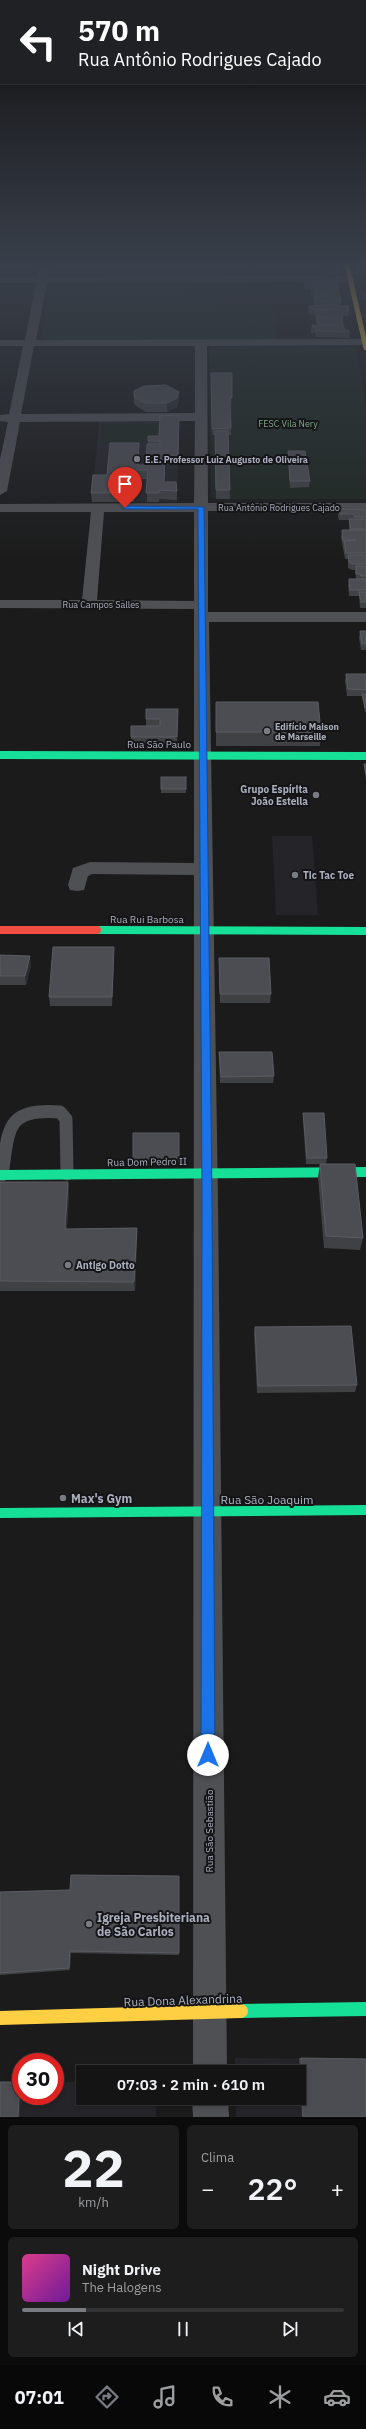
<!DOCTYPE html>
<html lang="pt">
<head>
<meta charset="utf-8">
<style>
  body { margin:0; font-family:"IBM Plex Sans",sans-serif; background:#1d1d1d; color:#f1f3f6; height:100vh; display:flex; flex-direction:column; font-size:15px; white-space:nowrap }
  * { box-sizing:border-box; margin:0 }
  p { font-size:13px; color:#9d9ea0 }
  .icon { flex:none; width:22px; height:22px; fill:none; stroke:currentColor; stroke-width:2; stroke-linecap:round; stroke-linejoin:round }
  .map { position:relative; height:2117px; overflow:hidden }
  .drawer { display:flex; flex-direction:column; gap:8px; padding:8px; background:#0b0b0b; flex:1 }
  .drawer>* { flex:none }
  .banner { position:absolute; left:0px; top:0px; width:366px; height:84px; box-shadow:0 2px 6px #0003,0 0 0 1px #333334; background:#202124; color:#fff; overflow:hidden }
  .speed { position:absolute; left:12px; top:2053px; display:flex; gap:8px; font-size:20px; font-weight:700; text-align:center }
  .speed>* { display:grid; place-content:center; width:52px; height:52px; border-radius:50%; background:#141414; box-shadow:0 2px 6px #0003,0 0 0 1px #333334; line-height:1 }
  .speed .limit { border:6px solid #d22; background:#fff; color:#111 }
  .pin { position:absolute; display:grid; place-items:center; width:34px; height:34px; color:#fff; margin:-41px -17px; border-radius:50% 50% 50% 0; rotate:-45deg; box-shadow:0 0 4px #0007 }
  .pin .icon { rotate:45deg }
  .me { position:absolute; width:44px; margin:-22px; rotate:0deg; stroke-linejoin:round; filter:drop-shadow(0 0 3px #0008) }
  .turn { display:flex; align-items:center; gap:14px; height:84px; padding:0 12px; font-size:18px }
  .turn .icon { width:52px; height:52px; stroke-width:2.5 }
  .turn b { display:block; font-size:28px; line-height:34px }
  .big { font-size:30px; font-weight:600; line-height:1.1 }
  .drawer .card { flex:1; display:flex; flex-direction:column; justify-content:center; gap:6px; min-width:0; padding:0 14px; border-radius:6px; background:#1d1d1d }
  .drawer .dial { align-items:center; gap:0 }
  .dial b { font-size:52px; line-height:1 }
  .song { display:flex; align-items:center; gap:12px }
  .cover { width:48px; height:48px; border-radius:6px; background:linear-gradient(135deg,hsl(330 70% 55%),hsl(280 70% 35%)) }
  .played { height:4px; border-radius:2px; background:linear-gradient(90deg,#797b84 20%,#333334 20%) }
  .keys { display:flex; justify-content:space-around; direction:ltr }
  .heat { display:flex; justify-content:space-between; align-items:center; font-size:22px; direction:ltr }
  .drawer .tiles { flex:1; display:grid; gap:8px; grid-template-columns:1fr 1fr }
  .card:last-child { grid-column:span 2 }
  .trip { position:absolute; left:76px; top:2065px; width:230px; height:40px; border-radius:0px; background:#141414; box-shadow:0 2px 6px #0003,0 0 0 1px #333334; font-weight:600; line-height:40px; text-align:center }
  .dock { display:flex; height:64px; justify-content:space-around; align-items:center; background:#080808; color:#9d9ea0 }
  .dock .icon { width:28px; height:28px }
  .dock .active { color:#797b84 }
  .dock b { font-size:18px; color:#f1f3f6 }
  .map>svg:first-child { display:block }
  .built { fill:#252529 }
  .green { fill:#1e2620 }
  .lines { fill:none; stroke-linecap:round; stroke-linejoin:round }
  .lane { stroke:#4f5054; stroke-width:13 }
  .street { fill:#4f5054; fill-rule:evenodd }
  .fast-far2 { stroke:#16e098; stroke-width:8 }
  .fast-far1 { stroke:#16e098; stroke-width:10 }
  .fast { stroke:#16e098; stroke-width:14 }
  .slow-far1 { stroke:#ffcf43; stroke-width:5 }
  .slow { stroke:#ffcf43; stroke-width:14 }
  .jam { stroke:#f24e42; stroke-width:8 }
  .wall { fill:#404145 }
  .shaded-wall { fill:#2c2d2f }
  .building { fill:#4c4d52; stroke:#5a5c63 }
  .route { fill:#1a73e8; stroke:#114b97 }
  .poi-dot { fill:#797b84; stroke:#151518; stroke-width:1.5 }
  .labels { text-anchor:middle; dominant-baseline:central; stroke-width:4; stroke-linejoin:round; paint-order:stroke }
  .far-park-label { font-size:9px; fill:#81a988; stroke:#151518 }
  .far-poi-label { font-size:9px; font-weight:bold; fill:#abafbd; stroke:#151518; text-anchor:start }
  .far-street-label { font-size:9px; fill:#abafbd; stroke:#151518 }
  .street-label { font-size:10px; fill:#abafbd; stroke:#151518 }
  .poi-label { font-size:10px; font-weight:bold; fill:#abafbd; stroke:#151518; text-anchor:start }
  .near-poi-label { font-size:12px; font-weight:bold; fill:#abafbd; stroke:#151518; text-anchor:start }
  .near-street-label { font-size:12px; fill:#abafbd; stroke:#151518 }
</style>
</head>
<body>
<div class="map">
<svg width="366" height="2117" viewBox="0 0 366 2117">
  <rect width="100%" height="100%" fill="#1b1b1b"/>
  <g class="built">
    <polygon points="99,421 179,422 177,502 92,502"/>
    <polygon points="272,836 312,836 318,915 276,915"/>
    <polygon points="235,2058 366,2059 366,2117 236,2117 236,2098 299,2098 299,2072 235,2072"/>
    <polygon points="0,2082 21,2096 55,2096 55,2082 83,2082 83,2098 156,2098 156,2117 0,2117"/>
  </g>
  <g class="green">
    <polygon points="50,284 189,284 189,294 218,294 220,309 275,309 277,340 41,339"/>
    <polygon points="212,347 350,347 356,349 366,405 366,499 213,499 211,497 209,349"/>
    <polygon points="101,424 158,424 157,443 101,443"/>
  </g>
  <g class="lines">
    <path class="lane" d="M2,1175C9,1129 5,1108 60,1112L66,1119L67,1174"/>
    <g class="street">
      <path d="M40,265H50L48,277L350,276L355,279L350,282L47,283L36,340L366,339V345L207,346L208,503H366V511H208V612H366V622H209L218,1200L227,2072H193L194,875L92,874L88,876L84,890L77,891L70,890L68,885L73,868L90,862L194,863V609L0,608V600H82L91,512H0V504L194,503L195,421L20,422L7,491L0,495V459L8,422L0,421V415L9,414L23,346H0V340H25L36,283H0V277H37ZM34,346H195V413L21,414ZM104,512H194V601L97,600Z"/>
      <polygon points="192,2098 228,2098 229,2117 193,2117"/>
    </g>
    <g class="fast-far2">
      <polyline points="0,755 366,756"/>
      <polyline points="97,930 366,931"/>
    </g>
    <g class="fast-far1">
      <polyline points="0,1175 366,1172"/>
      <polyline points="0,1513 366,1510"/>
    </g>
    <polyline class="fast" points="241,2011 366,2009"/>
    <polyline class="slow-far1" points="347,265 366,348"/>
    <polyline class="slow" points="0,2018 241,2011"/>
    <polyline class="jam" points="0,930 97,930"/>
  </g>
  <g class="wall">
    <polygon points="309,265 339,265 340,269 339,275 322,275 322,266 309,266"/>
    <polygon points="354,265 366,265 366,275 357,275"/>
    <polygon points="336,278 341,302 341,306 349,311 348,316 342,316 343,325 345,330 350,332 349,338 316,337 315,333 311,333 311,331 312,325 317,325 317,323 316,323 315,315 309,315 308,312 309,306 314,305 313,295 311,295 311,289 304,289 304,280"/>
    <polygon points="366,292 366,300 364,300 365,294"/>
    <polygon points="211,373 232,405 230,405 231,435 228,435 230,499 216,499 215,435 212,435"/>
    <polygon points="134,395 179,400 177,407 167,412 146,412 136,406 134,403"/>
    <polygon points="179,415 178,465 165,465 164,482 177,491 177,500 159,499 159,502 147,502 147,479 135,479 134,502 92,502 91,493 107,475 139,443 138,465 146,465 148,444 148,436 159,436"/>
    <polygon points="288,451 310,481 309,487 290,488 288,457"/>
    <polygon points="339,509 366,510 366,608 360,608 359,596 349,596 348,585 349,579 356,579 355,570 352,570 348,568 348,559 345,559 341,537 342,530 349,530 349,520 339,520 338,516"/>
    <polygon points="360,631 366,631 366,650 361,650 359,638"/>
    <polygon points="346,674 366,674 366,712 365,712 362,696 347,696 345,681"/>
    <polygon points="216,702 321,732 320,746 216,746"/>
    <polygon points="178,709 177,744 131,744 131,737 160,726 146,726 146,719"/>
    <polygon points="364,764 366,764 366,781 364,767"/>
    <rect x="161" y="777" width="25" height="16"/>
    <polygon points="0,955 31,965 26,985 0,985"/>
    <polygon points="114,956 112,1006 50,1006 49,997"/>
    <polygon points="219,958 271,994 270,1003 220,1003"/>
    <polygon points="219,1052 274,1076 273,1083 220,1083"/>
    <polygon points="303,1113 327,1158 326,1164 306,1164 303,1119"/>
    <polygon points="179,1133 179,1164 133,1165 133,1159"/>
    <polygon points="320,1164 363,1238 360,1250 324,1248 318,1177"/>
    <polygon points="0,1182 68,1182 69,1192 67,1229 137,1228 137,1238 135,1291 0,1291"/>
    <polygon points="255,1327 357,1385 355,1392 257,1393 254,1334"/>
    <polygon points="179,1876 179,1955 71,1953 70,1970 0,1975 0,1892 70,1890"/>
    <polygon points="299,2058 301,2058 366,2117 302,2117"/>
  </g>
  <g class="shaded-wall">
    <polygon points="179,392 179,400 177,407 167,412 167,403"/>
    <polygon points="232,398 232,405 230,405 230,399"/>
    <polygon points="114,947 114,956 112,1006 112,997"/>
    <polygon points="30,956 31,965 26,985 25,976"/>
    <polygon points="68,1182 69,1192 66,1239 65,1229"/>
    <polygon points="137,1228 137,1238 135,1291 134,1282"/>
    <polygon points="70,1951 71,1953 70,1970 69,1968"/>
    <polygon points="20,2082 21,2082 21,2096 20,2117 18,2117"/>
  </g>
  <g class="building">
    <polygon points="322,265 339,265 340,269 323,269"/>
    <polygon points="356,265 366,265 366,269 357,269"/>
    <polygon points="311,278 336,278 341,302 315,302 314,297 327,295 314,295 314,290 319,289 312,289 311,284 336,283 304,283 304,280 311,280"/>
    <polygon points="338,304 338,306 348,306 349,311 342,310 343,325 345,330 349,330 350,332 316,331 315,327 312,327 312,325 333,325 318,324 317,318 333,317 317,317 316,311 331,310 309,309 309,306"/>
    <polygon points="211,373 232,373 232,398 230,399 231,428 212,429"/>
    <polygon points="166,385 179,392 177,398 167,403 145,403 135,398 134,395 134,391 144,386"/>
    <polygon points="179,415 178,456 165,456 164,482 176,482 177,491 159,490 159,493 146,493 148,470 135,470 134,493 91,493 93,475 107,475 110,443 139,443 138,465 146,465 147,444 160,444 160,441 148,441 148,436 159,436 160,416"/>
    <polygon points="215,431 228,431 230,490 216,490"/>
    <polygon points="288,451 305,451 310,481 290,481"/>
    <polygon points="339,509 366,510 366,517 355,517 354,514 340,514"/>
    <polygon points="349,519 366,519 366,529 351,529"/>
    <polygon points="342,530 366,530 366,553 346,553 344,541 356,540 343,540"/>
    <polygon points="348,555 366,555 366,564 352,564 349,562"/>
    <polygon points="356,566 366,566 366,576 361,576 360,574 356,574"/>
    <polygon points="349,579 366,579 366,590 350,590"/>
    <polygon points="359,592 366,592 366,602 361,602"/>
    <polygon points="360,631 366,631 366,644 362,644"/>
    <polygon points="346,674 366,674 366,690 348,689"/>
    <polygon points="362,694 366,694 366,708 365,708"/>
    <polygon points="216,702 318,702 321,732 216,732"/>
    <polygon points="146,709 178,709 177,737 131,737 131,726 160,726 160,719 146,719"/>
    <polygon points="364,764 366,764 366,774"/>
    <rect x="161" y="777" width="25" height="12"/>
    <polygon points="53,947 114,947 112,997 49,997"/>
    <polygon points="0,955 30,956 25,976 0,976"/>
    <polygon points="219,958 269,958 271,994 220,994"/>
    <polygon points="219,1052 272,1052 274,1076 221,1077"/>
    <polygon points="303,1113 324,1113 327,1158 307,1158"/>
    <polygon points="133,1133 179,1133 179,1158 133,1159"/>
    <polygon points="320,1164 355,1164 363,1238 326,1236"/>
    <polygon points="0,1182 68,1182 65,1229 137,1228 134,1282 0,1281"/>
    <polygon points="351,1326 357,1385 258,1386 255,1327"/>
    <polygon points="71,1875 179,1876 179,1953 70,1951 69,1968 0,1973 0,1892 70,1890"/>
    <polygon points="301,2058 366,2059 366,2117 303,2117"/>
    <polygon points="0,2082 20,2082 18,2117 0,2117"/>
  </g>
  <linearGradient id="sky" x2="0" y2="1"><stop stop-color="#0f0f0f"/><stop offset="0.47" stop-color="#393f4a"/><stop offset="1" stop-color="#393f4a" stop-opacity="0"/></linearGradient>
  <rect width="366" height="561" fill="url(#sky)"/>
  <polygon class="route" points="125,506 204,507 212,1200 215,1755 213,1760 208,1762 203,1760 201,1755 202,1200 198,509 123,509"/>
  <g class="poi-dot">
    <circle cx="137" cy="459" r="4"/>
    <circle cx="267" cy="731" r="4"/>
    <circle cx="316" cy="795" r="4"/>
    <circle cx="295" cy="875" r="4"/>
    <circle cx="68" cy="1265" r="4"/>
    <circle cx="63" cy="1498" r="4"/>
    <circle cx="89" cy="1924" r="4"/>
  </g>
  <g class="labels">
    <g class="far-park-label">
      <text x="288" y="423">FESC Vila Nery</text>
    </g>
    <g class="far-poi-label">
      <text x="145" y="459">E.E. Professor Luiz Augusto de Oliveira</text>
      <text x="275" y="726">Edifício Maison<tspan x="275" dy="10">de Marseille</tspan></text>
    </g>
    <g class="far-street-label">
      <text x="279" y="507">Rua Antônio Rodrigues Cajado</text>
      <text x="101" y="604">Rua Campos Salles</text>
    </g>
    <g class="street-label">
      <text x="159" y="744">Rua São Paulo</text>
      <text x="147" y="919">Rua Rui Barbosa</text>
      <text transform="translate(147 1162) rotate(-1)">Rua Dom Pedro II</text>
      <text transform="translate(209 1831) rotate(-90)">Rua São Sebastião</text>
    </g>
    <g class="poi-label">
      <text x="308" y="789" text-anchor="end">Grupo Espírita<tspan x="308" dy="12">João Estella</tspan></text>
      <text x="303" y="875">Tic Tac Toe</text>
      <text x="76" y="1265">Antigo Dotto</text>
    </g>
    <g class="near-poi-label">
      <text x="71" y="1498">Max's Gym</text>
      <text x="97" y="1917">Igreja Presbiteriana<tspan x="97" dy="14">de São Carlos</tspan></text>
    </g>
    <g class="near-street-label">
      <text x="267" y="1499">Rua São Joaquim</text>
      <text transform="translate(183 2000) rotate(-2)">Rua Dona Alexandrina</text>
    </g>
  </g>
</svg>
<div class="speed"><div class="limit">30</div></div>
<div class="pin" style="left:125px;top:508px;background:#d93025"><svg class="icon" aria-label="arrive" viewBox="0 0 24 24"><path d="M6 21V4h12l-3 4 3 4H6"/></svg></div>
<svg class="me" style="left:208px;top:1755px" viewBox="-20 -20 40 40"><circle r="19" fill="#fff"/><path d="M0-13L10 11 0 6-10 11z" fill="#1a73e8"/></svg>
<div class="trip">07:03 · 2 min · 610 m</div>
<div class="banner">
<div class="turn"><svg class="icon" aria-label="left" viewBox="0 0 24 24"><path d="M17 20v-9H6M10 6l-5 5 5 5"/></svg><div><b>570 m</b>Rua Antônio Rodrigues Cajado</div></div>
</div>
</div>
<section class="drawer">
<div class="tiles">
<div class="card dial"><b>22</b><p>km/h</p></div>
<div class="card"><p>Clima</p>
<div class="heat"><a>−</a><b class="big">22°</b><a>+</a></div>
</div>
<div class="card">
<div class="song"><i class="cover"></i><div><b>Night Drive</b><p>The Halogens</p></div></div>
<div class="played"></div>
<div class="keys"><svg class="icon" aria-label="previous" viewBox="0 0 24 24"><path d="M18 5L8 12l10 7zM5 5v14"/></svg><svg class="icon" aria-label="pause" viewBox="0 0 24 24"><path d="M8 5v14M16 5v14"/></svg><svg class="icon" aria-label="next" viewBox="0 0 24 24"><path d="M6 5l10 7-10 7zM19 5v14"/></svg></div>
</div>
</div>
</section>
<nav class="dock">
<b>07:01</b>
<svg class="icon active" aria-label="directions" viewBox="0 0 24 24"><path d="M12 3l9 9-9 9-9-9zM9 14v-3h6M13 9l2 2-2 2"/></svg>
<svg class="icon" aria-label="music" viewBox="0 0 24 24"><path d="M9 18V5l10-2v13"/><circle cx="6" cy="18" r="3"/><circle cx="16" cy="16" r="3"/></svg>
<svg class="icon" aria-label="phone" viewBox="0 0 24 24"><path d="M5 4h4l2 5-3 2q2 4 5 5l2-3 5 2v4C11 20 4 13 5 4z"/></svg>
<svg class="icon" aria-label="climate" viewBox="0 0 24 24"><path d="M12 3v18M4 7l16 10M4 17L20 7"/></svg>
<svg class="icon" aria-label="car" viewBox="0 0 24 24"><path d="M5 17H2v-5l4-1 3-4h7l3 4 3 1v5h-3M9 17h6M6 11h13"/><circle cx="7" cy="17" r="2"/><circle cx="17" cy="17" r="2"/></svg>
</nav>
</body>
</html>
